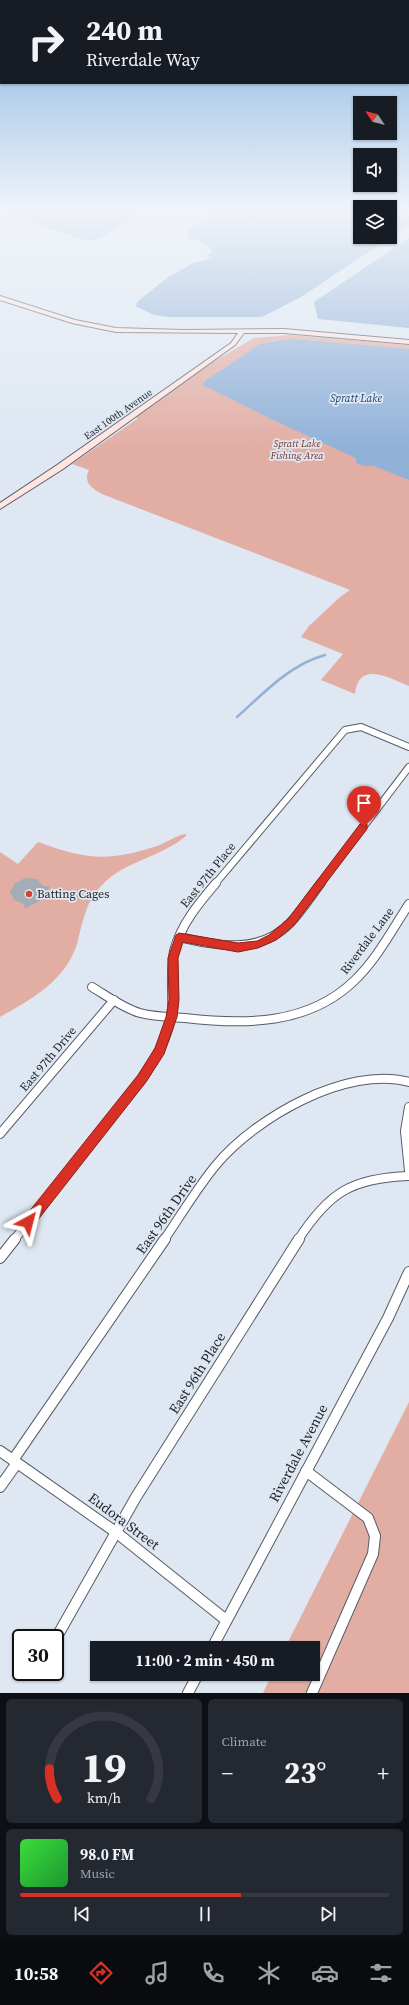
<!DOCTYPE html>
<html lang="en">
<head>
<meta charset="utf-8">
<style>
  body { margin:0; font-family:"Source Serif 4",serif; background:#242831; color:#f1f3f6; height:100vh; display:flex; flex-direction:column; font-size:15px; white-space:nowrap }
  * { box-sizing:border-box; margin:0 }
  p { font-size:13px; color:#9ea1a6 }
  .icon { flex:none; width:22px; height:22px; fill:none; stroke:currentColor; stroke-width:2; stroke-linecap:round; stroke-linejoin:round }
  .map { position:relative; height:1693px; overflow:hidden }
  .panel { display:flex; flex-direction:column; gap:6px; padding:6px; background:#0d0f14; flex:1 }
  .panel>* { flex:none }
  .banner { position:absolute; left:0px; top:0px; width:409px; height:84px; box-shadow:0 1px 3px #0004; background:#171b24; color:#f1f3f6; overflow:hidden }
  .needle { width:26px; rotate:305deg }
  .fabs { position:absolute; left:353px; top:96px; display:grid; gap:8px }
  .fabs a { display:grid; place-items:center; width:44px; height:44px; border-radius:0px; background:#171b24; box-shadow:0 1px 3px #0004; font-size:20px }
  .speed { position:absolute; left:12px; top:1629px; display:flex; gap:8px; font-size:20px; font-weight:700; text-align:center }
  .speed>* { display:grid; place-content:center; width:52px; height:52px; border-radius:50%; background:#171b24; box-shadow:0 1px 3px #0004; line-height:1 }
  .speed .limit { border:2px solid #111; border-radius:6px; background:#fff; color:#111 }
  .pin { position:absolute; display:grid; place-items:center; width:34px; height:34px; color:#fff; margin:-41px -17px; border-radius:50% 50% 50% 0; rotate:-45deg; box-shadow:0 0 4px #0007 }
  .pin .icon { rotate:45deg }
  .me { position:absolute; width:44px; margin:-22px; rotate:38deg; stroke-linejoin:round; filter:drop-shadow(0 0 3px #0008) }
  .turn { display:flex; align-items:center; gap:14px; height:84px; padding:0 20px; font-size:18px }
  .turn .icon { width:52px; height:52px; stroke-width:2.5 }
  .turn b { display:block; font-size:28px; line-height:34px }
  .big { font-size:30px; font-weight:700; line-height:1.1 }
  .panel .card { flex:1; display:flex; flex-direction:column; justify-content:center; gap:6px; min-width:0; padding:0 14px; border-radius:6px; background:#242831 }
  .panel .dial { align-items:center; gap:0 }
  .dial svg { height:104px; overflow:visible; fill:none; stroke:#363941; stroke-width:7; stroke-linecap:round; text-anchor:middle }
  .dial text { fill:#f1f3f6; stroke:none }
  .song { display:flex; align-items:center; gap:12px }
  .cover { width:48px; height:48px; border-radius:6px; background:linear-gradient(135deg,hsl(120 70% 55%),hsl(130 70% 35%)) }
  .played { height:4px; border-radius:2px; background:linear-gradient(90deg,#d93025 60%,#363941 60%) }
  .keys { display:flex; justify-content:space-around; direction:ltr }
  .heat { display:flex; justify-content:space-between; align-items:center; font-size:22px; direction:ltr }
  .panel .tiles { flex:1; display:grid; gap:6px; grid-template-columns:1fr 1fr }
  .card:last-child { grid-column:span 2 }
  .trip { position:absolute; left:90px; top:1641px; width:230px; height:40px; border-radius:0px; background:#171b24; box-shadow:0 1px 3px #0004; font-weight:700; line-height:40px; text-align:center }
  .tab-bar { display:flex; height:64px; justify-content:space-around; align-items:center; background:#090b0e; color:#9ea1a6 }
  .tab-bar .icon { width:28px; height:28px }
  .tab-bar .active { color:#d93025 }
  .tab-bar b { font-size:18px; color:#f1f3f6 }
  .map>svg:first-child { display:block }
  .green { fill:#e2aea4 }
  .water { fill:#91b1d8 }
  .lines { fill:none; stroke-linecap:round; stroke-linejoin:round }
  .stream { stroke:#91b1d8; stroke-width:2.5 }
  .building { fill:#a4acb7 }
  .street-far2-casing { stroke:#565d67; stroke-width:8 }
  .street-far1-casing { stroke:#565d67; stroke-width:10 }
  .street-casing { stroke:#565d67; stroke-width:12 }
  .secondary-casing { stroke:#565d67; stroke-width:2 }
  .street-far2 { stroke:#fff; stroke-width:6 }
  .street-far1 { stroke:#fff; stroke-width:8 }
  .street { stroke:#fff; stroke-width:10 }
  .secondary { fill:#ffe5e0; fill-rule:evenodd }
  .route { fill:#d93025; stroke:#8d1f18 }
  .poi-dot { fill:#d2462f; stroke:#dee7f2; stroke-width:1.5 }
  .labels { text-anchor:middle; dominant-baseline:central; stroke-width:3.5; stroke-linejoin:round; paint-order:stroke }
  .far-street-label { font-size:10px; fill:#1f2226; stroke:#dee7f2 }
  .far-park-label { font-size:10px; font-style:italic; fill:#743226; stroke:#dee7f2 }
  .far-water-label { font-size:11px; font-style:italic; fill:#174374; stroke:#dee7f2 }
  .street-label { font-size:12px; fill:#1f2226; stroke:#dee7f2 }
  .poi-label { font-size:12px; fill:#1f2226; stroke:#dee7f2; text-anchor:start }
  .near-street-label { font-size:14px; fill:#1f2226; stroke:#dee7f2 }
</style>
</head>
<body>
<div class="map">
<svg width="409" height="1693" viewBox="0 0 409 1693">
  <rect width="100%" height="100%" fill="#dee7f2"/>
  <g class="green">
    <path d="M291,335L409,345V686C389,678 359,660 355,694L321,680L343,654L301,637L309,626L340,597L350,590L102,494C91,488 83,482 89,470L72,464L137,419V414L196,372L254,338Z"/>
    <path d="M185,834L187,835C161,858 125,860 101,886C85,903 83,922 77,944C65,981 32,999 0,1017V852L18,864L38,842C84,859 107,862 154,847C165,844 174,836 185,834Z"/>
    <polygon points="409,1402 409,1693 263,1693 272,1674 313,1674 313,1648 285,1648"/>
  </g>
  <g class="water">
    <polygon points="0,213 147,213 95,240 85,240"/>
    <polygon points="211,213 360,213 360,237 390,237 390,213 409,213 409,225 301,297 262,317 168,317 154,315 135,306 138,301 167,278 193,263 213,258 206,255 213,253 205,243 188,238 190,229"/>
    <polygon points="409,238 409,328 318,319 314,302"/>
    <polygon points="291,339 409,349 409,480 374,466 364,466 356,463 356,458 271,419 207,387 202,386 205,381 260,344"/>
  </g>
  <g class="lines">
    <path class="stream" d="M237,717C264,693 289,665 325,655"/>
  </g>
  <polygon class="building" points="25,878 37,879 43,886 50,886 41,900 25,909 24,904 14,900 10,892 15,883"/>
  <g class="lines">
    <g class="street-far2-casing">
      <g id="street-far2">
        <polyline points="215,884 345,730 361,727 409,747"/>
        <polyline points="320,884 409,767"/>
      </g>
    </g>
    <g class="street-far1-casing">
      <g id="street-far1">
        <path d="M179,937C219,946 260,955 291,922C302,910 311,896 321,883"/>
        <path d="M92,987C107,996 123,1008 140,1013C155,1017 170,1017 185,1018C245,1025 308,1025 354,981C377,959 392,930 409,904"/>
        <polyline points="409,1107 405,1131 409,1171"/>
        <polyline points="0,1134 114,1000"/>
        <path d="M14,1240L142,1079C156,1057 170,1036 172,1009C173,990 170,970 174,951C181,924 199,903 216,883"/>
        <path d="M164,1240C181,1215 197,1188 216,1165C255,1118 347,1065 409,1082"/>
        <path d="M298,1240C329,1192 352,1178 409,1176"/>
      </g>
    </g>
    <g class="street-casing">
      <g id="street">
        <polyline points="0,1258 15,1239"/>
        <polyline points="0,1451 117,1533 226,1620"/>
        <polyline points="13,1460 165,1239"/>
        <polyline points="306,1471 368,1518 375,1536 373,1554 312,1693"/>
        <polyline points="0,1487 17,1463"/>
        <polyline points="55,1640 136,1497 299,1239"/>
        <polyline points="212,1648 388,1318 409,1272"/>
        <polyline points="188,1693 198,1674"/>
      </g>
    </g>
    <g class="secondary-casing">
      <polygon id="secondary" points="0,296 75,320 116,328 183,330 284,329 409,340 409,344 284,333 244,333 235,345 63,469 0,509 0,503 57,465 231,343 238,333 116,332 72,323 0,300"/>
    </g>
    <use href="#street-far2" class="street-far2"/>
    <use href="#street-far1" class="street-far1"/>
    <use href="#street" class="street"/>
    <use href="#secondary" class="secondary"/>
  </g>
  <linearGradient id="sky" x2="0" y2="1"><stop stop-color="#85b3e2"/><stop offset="0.47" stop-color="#f0f4f9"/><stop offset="1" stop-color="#f0f4f9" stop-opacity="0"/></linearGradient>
  <rect width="409" height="450" fill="url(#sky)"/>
  <polygon class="route" points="364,823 367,824 367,829 294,925 276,940 258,948 238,952 183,942 178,958 179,1000 177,1017 164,1054 146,1082 33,1226 28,1228 24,1226 22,1222 24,1218 138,1075 155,1048 166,1017 169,1000 168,958 176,935 179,933 238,943 257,941 269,935 288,919 360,824"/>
  <circle class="poi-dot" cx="29" cy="894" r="4"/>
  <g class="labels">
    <g class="far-street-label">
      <text transform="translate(118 414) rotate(-35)">East 100th Avenue</text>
    </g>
    <g class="far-park-label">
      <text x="297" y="443">Spratt Lake<tspan x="297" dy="12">Fishing Area</tspan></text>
    </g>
    <g class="far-water-label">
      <text x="356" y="398">Spratt Lake</text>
    </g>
    <g class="street-label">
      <text transform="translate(208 875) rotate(-51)">East 97th Place</text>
      <text transform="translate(367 941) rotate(-53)">Riverdale Lane</text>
      <text transform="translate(48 1059) rotate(-50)">East 97th Drive</text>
    </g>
    <g class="poi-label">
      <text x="37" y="894">Batting Cages</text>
    </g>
    <g class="near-street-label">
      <text transform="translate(166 1214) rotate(-55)">East 96th Drive</text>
      <text transform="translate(197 1373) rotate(-58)">East 96th Place</text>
      <text transform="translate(298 1453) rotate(-62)">Riverdale Avenue</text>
      <text transform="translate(124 1521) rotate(37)">Eudora Street</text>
    </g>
  </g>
</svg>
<div class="fabs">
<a><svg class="needle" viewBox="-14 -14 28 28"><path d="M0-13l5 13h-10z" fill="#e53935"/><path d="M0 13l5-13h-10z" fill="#9ea1a6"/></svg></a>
<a><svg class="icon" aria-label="sound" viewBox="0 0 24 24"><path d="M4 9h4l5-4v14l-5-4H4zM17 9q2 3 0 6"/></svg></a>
<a><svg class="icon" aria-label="layers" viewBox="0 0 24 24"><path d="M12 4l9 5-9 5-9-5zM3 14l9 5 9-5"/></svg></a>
</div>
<div class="speed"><div class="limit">30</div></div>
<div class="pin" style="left:364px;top:827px;background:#d93025"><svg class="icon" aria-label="arrive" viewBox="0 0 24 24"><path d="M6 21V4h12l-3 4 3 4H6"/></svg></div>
<svg class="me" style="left:28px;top:1222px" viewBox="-20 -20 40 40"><path d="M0-17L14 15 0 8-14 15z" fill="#d93025" stroke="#fff" stroke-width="4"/></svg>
<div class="trip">11:00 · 2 min · 450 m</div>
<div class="banner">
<div class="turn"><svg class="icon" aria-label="right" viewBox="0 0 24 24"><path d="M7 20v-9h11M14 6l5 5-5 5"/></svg><div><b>240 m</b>Riverdale Way</div></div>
</div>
</div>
<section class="panel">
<div class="tiles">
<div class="card dial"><svg viewBox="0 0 100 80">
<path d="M14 69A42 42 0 1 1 86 69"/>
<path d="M14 69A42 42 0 0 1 8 46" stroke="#d93025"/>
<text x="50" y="56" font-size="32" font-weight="700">19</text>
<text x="50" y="72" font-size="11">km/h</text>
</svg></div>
<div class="card"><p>Climate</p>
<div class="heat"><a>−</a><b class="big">23°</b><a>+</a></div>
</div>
<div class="card">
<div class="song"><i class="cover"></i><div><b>98.0 FM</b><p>Music</p></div></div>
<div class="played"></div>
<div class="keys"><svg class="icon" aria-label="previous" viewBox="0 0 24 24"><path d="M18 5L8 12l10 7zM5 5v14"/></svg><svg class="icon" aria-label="pause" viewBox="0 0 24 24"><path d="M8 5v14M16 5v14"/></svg><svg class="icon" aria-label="next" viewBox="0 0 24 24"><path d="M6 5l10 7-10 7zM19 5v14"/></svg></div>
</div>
</div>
</section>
<nav class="tab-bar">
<b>10:58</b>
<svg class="icon active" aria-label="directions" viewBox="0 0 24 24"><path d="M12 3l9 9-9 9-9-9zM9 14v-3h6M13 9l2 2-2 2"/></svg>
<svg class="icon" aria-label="music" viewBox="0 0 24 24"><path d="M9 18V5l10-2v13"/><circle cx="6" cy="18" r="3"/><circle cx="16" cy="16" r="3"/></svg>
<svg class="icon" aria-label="phone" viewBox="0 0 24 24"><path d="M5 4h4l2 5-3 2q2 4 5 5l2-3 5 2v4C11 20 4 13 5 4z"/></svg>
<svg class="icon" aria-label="climate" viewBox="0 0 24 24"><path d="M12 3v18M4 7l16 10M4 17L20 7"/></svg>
<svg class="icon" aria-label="car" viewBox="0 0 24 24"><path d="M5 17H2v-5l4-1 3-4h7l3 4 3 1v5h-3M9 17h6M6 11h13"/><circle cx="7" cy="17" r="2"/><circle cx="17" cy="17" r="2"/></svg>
<svg class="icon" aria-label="filters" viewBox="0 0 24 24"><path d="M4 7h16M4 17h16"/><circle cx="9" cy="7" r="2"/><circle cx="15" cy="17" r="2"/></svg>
</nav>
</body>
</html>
